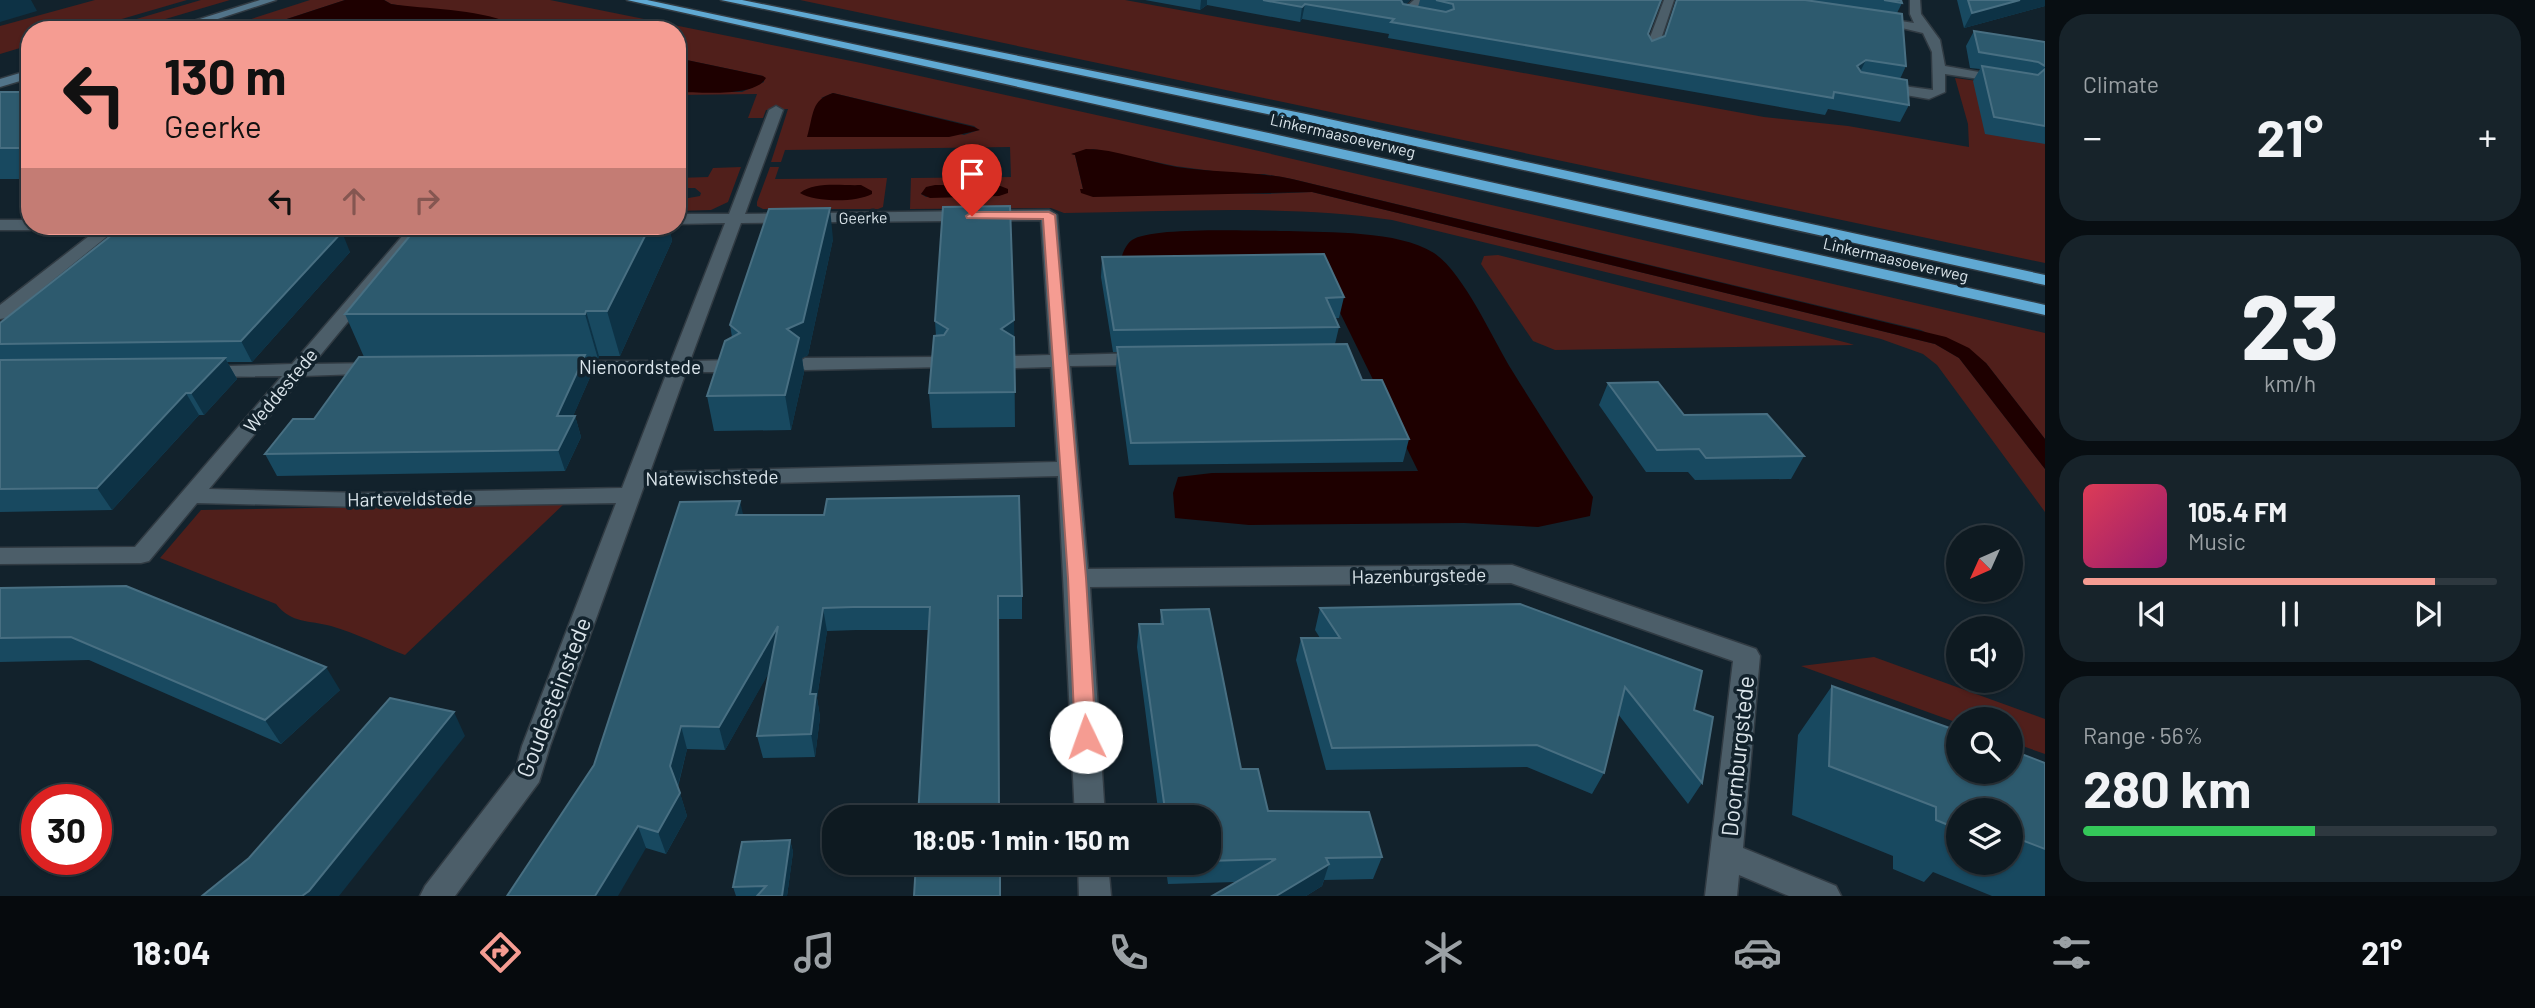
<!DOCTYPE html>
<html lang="en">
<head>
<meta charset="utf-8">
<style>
  body { margin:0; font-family:Barlow,sans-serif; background:#17232a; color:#f1f3f6; height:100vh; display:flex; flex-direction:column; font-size:26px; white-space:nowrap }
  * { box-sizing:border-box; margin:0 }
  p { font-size:23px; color:#9ba1a5 }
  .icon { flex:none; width:38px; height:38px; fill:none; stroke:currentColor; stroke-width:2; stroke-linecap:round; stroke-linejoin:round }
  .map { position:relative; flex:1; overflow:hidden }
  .panel { display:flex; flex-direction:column; gap:14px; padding:14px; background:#080e12; width:490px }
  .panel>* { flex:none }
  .hud { position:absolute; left:21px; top:21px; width:665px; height:214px; border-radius:28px; box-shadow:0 2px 5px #0004,0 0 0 2px #2e383f; background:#f59c92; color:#111; overflow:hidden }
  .needle { width:46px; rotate:225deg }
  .fabs { position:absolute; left:1946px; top:525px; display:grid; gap:14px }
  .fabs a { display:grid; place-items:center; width:77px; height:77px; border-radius:50%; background:#0e1a21; box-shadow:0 2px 5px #0004,0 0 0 2px #2e383f; font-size:35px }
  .speed { position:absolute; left:21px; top:784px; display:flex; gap:14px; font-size:35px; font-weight:700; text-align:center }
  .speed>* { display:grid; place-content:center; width:91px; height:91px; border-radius:50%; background:#0e1a21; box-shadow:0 2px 5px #0004,0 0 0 2px #2e383f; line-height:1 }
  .speed .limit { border:10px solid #d22; background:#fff; color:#111 }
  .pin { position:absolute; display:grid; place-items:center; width:60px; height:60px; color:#fff; margin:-72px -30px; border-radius:50% 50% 50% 0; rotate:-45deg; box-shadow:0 0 7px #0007 }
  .pin .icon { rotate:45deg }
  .me { position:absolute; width:77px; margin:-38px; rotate:357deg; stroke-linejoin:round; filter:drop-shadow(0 0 5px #0008) }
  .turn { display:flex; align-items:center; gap:24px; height:147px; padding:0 28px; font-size:32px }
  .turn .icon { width:91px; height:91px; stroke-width:2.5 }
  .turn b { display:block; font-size:49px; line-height:60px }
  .lanes { display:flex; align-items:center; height:66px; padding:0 28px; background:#0003; justify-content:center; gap:35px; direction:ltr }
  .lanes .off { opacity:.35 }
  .big { font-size:52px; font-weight:700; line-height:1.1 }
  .panel .card { flex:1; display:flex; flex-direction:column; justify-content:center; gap:10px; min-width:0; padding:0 24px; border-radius:28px; background:#17232a }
  .panel .dial { align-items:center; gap:0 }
  .dial b { font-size:91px; line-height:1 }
  .song { display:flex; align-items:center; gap:21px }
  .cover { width:84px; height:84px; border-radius:10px; background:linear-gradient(135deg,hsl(350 70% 55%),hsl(320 70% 35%)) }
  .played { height:7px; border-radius:4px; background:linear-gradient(90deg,#f59c92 85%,#2e383f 85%) }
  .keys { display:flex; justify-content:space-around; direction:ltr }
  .heat { display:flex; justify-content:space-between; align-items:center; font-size:38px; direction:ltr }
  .charge { height:10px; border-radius:5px; background:linear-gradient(90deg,#34c759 56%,#2e383f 0) }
  .trip { position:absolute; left:822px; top:805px; width:399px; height:70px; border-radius:28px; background:#0e1a21; box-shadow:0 2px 5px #0004,0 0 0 2px #2e383f; font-weight:700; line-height:70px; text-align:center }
  .dock { display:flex; height:112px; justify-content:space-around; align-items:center; background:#060a0d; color:#9ba1a5 }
  .dock .icon { width:49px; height:49px }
  .dock .selected { color:#f59c92 }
  .dock b { font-size:32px; color:#f1f3f6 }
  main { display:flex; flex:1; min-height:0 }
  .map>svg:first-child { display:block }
  .green { fill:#501f1b; fill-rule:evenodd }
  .water { fill:#1e0000 }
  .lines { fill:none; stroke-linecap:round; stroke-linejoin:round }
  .street-casing { stroke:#313b43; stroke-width:3 }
  .secondary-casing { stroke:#313b43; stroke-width:3 }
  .highway-casing { stroke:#313b43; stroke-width:3 }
  .street { fill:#4c5e69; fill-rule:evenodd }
  .secondary { fill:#527489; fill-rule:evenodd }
  .highway { fill:#60a9d3; fill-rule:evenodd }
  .wall { fill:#184960; fill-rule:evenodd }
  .shaded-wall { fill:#0d3245 }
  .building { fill:#2d5a6e; stroke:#486f82; stroke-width:2 }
  .route { fill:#f59c92; stroke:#9f655f; stroke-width:2 }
  .labels { text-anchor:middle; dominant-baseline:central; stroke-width:7; stroke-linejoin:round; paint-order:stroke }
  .far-street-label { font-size:16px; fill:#dbe5eb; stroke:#12222c }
  .street-label { font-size:19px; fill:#dbe5eb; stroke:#12222c }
  .near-street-label { font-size:23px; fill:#dbe5eb; stroke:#12222c }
</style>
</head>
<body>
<main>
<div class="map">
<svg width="2045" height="896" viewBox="0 0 2045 896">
  <rect width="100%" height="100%" fill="#12222c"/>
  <g class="green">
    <polygon points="95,0 187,0 84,30 30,30 30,45 0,54 0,26"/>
    <polygon points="201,0 230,0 128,30 99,30"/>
    <polygon points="310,0 345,0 253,30 217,30"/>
    <path d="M384,0H550L861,63L1237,146L2045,333V439L1986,363L1921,330L1292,179L1264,174H1235L1175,166L1093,149L1072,154L1075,155L1083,189L1264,194L1312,192L1935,344L1959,358L2045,469V512L1937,365L1923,354L1881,339L1392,220C1284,204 1173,212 1064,213L1051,208L910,209L911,178L1011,177L1010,147L785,150L781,162H771L788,109L766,110L763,118H748L757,94L677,95V92H742L764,82L763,76L677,58V30H523L518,26L391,4ZM833,93L974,126L979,130L964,135L821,98ZM930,186L1008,189V191L1001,195L926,197L921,194Z"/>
    <polygon points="800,0 1125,0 1764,117 1848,126 1969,147 1968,124 1955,78 2008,85 2045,100 2045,263"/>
    <polygon points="741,167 728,202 711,210 677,211 677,200 700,196 701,193 695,188 677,188 677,178 708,177 713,168"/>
    <polygon points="770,167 779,167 775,179 887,178 883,207 878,209 763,209 757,206 757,202"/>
    <polygon points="1498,255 1848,343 1854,345 1555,350 1533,341 1481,264 1484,256"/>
    <path d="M565,503L405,655C381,646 356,633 331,626C309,620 292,624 276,604L160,558L201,510Z"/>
    <polygon points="1874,657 2045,719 2045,754 2011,742 2011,719 1958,719 1958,723 1801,666"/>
  </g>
  <g class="water">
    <path d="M345,0H384L391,4C431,10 489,8 523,30H253Z"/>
    <path d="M677,58L763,76L766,78C755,98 700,92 677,92Z"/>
    <path d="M833,93L974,127L980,130L949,137H807C814,113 811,100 833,93Z"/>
    <path d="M1086,149C1116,149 1147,162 1177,167C1215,173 1254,171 1292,179L1946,337L1969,348L1986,363L2045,439V469L1959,358L1935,344L1312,192L1093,197L1081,193L1080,189H1083L1075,155L1071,154Z"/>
    <path d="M861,185L872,191V194C855,203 815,202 800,193C815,181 842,186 861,185Z"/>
    <polygon points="935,185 998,185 1008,189 1008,193 999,196 930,198 921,194 926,187"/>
    <path d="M1288,231C1330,233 1397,230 1434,253C1464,273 1493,340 1513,372C1539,414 1566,456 1593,497L1590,516L1538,527L1464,523L1249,525L1175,518L1173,493L1178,477L1212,473L1418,471L1318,268L1119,269C1121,259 1123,247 1132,240C1151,226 1259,231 1288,231Z"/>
  </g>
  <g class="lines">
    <g class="street-casing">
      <g id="street">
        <polygon points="1414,0 1425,0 1412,12 1422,15 1422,19 1400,16 1400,12"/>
        <polygon points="1664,0 1674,0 1657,51 1647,54 1645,51"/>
        <polygon points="1910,0 1920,0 1921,14 1940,40 1945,66 2007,77 2007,83 1945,74 1945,92 1929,99 1876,90 1876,84 1880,83 1933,90 1932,52 1923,33 1868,20 1874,17 1914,23 1910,14"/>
        <path d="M776,106L783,110L745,214L1049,210L1057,215L1069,355L1143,353L1152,359L1143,365L1070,366L1088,569L1512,565L1756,649L1760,656L1743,848L1836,886L1841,896H1789L1739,875L1737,896H1705L1733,661L1511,583L1090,587L1105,817H1075L1058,476L644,486L550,746L539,782L455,896H420L425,886L516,768L522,746L616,503L363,507L197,503L149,561L141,563L0,564V548L135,547L282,376L204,377L197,375L194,371L197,367L292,364L411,226H427L313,364L379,363L389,369L386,373L303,376L209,489L363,493L622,488L667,372L561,373L551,367L561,361H671L725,223L677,224V214H729L769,110ZM1041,220L1050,355L1014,356L1004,362L1014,368L1051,367L1057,462L650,472L686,372H734L744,366L734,360L690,361L741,223Z"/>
        <polygon points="0,220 30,220 30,226 37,226 30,230 0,230"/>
        <polygon points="102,226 120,226 6,318 0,319 0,305"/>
        <polygon points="937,357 947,363 944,367 805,370 795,364 805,358"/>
        <polygon points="1078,863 1108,863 1111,896 1079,896"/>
      </g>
    </g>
    <g class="secondary-casing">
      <g id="secondary">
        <polygon points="260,0 276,0 184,30 165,30"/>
        <polygon points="30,70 30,78 0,87 0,79"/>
      </g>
    </g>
    <g class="highway-casing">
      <g id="highway">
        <polygon points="627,0 647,0 1273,134 2045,305 2045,315"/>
        <polygon points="721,0 742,0 1306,114 2045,275 2045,285 1306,122"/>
      </g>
    </g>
    <use href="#street" class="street"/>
    <use href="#secondary" class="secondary"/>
    <use href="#highway" class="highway"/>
  </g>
  <g class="wall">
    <polygon points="1145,0 1410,0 1406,4 1418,7 1420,0 1661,0 1648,35 1652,41 1665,36 1676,0 1901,0 1902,3 1897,13 1906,66 1900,79 1909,105 1900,122 1828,109 1825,115 1388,38 1389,34 1302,19 1300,22 1207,5 1200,10"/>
    <polygon points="1957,0 2045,0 2045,6 1964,28"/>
    <polygon points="1974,31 2045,42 2045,144 1985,134 1973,81 1980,69 1970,68 1966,46"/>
    <rect x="0" y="92" width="30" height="87"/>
    <polygon points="326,226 329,232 350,252 252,362 227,362 237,379 204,415 199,415 112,510 0,512 0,344 134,234"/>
    <polygon points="418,226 669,226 672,241 620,356 599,356 598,359 586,359 591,375 573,416 575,416 581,437 565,471 277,476 265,454 314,419 364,357 345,314"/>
    <polygon points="833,239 808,355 802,358 804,372 791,430 714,431 707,396 732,337 730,325"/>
    <polygon points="1102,257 1344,297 1339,318 1335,318 1339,327 1335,344 1409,439 1403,462 1129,465 1116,369 1117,352 1113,352 1101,277"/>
    <polygon points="1014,320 1015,427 932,428 929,393 936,336 935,321"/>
    <polygon points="1608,383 1684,415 1804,456 1791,479 1695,480 1688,472 1646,472 1599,405"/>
    <polygon points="743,515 1022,596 1022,619 998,619 929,630 856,630 827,631 817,698 820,717 815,757 763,758 757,736 769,672 725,750 687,749 678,787 687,816 666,854 646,848 594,765"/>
    <polygon points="0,588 340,690 281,744 89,660 0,662"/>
    <polygon points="1520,604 1694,710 1702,783 1688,804 1618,714 1604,773 1592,794 1527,767 1326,770 1296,660 1301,638 1320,638 1315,630 1320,608"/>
    <polygon points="1161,610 1241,769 1268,811 1382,857 1373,879 1324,880 1322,886 1306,896 1212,896 1236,882 1168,884 1165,863 1209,863 1209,817 1159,817 1137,647 1139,624 1160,624"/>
    <path d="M1832,686L2045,763V896H1992L1933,872L1924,882L1893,869V856L1792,815L1798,735ZM1958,810H2011V863H1958Z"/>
    <polygon points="790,840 793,852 787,896 736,896 733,887"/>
  </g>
  <g class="shaded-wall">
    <polygon points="0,0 31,0 37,11 0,22"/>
    <polygon points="1201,0 1207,0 1207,5 1200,10"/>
    <polygon points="1400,0 1410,0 1397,12"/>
    <polygon points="2020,0 2045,0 2045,6 1964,28 1972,13"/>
    <polygon points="1305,4 1302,19 1300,22 1302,7"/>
    <polygon points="1866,60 1858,76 1857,66"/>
    <polygon points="682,102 687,127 677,145 677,111"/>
    <polygon points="830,208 833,239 808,355 802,358 804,372 791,430 785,395 787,329"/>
    <polygon points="325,226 326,226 333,242 342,232 350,252 252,362 241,341 318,233"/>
    <polygon points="650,226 669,226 672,241 620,356 607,311"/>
    <polygon points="586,311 599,356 598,359 585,314"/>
    <polygon points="1014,320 1014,353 1001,329"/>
    <polygon points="585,355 591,375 564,437 557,416"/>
    <polygon points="225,358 237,379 204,415 191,393"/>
    <polygon points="186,393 199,415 112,510 97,488"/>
    <polygon points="575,416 581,437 565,471 558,450"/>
    <polygon points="740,501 745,523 736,515"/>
    <polygon points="823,608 827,631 817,698 820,717 815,757 811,734 810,694"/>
    <polygon points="778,626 783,648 725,750 719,727"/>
    <polygon points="326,667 340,690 281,744 265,720"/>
    <polygon points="454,712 465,736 339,896 302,896"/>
    <polygon points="681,726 687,749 677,789 670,766"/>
    <polygon points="680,793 687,816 666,854 658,832"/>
    <polygon points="638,826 646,848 618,896 595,896"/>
    <polygon points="790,840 793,852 787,896 782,896"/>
    <polygon points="1329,864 1322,886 1306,896 1276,896"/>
  </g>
  <g class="building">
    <polygon points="1263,0 1401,0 1403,4 1446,12 1454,9 1453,4 1436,0 1661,0 1648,34 1652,41 1665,36 1677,0 1805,0 1902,14 1906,66 1866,60 1857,66 1861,72 1907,80 1909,105 1834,92 1833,98 1391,22 1394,19 1305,4 1302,7"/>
    <polygon points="1884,0 1901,0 1902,3"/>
    <polygon points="1968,0 2020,0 1972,13"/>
    <polygon points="1974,31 2045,42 2045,66 2038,62 1979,52"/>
    <polygon points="1982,66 2038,75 2045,69 2045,126 1994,117"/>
    <rect x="0" y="92" width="30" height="56"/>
    <polygon points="677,102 682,102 677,111"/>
    <polygon points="1010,206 1014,320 1001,329 1014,337 1015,392 929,393 934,336 944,335 948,329 935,321 943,207"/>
    <polygon points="830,208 803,322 787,329 799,338 785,395 707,396 725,341 740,333 730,325 769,209"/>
    <polygon points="144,226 325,226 318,233 342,232 241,341 0,344 0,323 113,234 134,234"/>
    <polygon points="418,226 650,226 607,311 586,311 585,314 345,314"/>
    <polygon points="1324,254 1344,297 1326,298 1339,327 1114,330 1102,257"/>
    <polygon points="1347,344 1362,380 1382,380 1409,439 1131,443 1117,347"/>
    <polygon points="585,355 557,416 575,416 558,450 265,454 293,419 314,419 359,357"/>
    <polygon points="225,358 191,393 186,393 97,488 0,489 0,360"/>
    <polygon points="1658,382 1684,415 1767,414 1804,456 1706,458 1699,449 1657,450 1608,383"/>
    <polygon points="1019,496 1022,596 998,596 999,817 918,817 930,607 853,607 823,608 810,694 816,694 811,734 757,736 778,626 719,727 681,726 670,766 680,793 658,832 638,826 595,896 507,896 594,765 680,502 740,501 736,515 824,515 827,499"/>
    <polygon points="126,586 326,667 265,720 71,637 0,638 0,588"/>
    <polygon points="1520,604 1702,671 1694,710 1713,717 1702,783 1625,687 1604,773 1537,745 1332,748 1301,638 1340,638 1320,608"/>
    <polygon points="1209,609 1241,769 1258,769 1268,811 1369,812 1382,857 1326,858 1329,864 1276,896 1212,896 1276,859 1209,861 1209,817 1166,817 1139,624 1163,624 1161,610"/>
    <polygon points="1832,686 1958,731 1958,772 2011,772 2011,750 2045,763 2045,849 2011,836 2011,810 1958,810 1958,829 1936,820 1936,807 1829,766"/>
    <polygon points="390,698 454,712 309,891 302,896 202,896 249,858"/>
    <polygon points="790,840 782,896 757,896 766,886 733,887 742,842"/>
    <polygon points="916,863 1000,863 1000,896 914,896"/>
  </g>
  <polygon class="route" points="972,212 1049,212 1055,215 1086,578 1096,737 1093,744 1086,746 1078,744 1075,737 1068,578 1043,219 967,218 966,216"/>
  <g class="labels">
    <g class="far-street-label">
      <text transform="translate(1343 135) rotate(13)">Linkermaasoeverweg</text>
      <text transform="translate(863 217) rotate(-1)">Geerke</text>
      <text transform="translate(1896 259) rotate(13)">Linkermaasoeverweg</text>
    </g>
    <g class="street-label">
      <text x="640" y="366">Nienoordstede</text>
      <text transform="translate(280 390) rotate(-50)">Weddestede</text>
      <text transform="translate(712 477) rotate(-1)">Natewischstede</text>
      <text transform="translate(410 498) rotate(-1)">Harteveldstede</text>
      <text transform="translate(1419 575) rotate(-1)">Hazenburgstede</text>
    </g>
    <g class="near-street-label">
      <text transform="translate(553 697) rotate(-69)">Goudesteinstede</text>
      <text transform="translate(1737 756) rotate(-84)">Doornburgstede</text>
    </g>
  </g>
</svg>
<div class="fabs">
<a><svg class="needle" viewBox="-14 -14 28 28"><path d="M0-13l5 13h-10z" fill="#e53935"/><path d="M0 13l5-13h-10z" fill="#9ba1a5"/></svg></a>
<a><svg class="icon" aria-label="sound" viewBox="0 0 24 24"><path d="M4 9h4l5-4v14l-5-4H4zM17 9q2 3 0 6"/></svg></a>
<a><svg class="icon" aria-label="search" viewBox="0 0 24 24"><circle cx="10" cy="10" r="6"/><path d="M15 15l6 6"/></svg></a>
<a><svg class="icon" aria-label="layers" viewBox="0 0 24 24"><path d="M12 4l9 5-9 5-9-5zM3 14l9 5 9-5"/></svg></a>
</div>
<div class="speed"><div class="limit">30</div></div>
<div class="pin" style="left:972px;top:216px;background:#d93025"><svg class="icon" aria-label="arrive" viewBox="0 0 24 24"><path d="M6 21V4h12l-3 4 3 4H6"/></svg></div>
<svg class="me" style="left:1086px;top:737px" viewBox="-20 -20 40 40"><circle r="19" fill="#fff"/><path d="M0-13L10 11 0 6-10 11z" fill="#f59c92"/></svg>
<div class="trip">18:05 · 1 min · 150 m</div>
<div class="hud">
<div class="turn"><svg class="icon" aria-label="left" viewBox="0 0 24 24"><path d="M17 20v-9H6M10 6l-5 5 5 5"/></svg><div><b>130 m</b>Geerke</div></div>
<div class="lanes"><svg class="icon" aria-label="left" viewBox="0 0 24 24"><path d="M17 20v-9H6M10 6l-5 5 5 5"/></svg><svg class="icon off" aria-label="ahead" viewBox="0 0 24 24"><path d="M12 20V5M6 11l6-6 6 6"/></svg><svg class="icon off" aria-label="right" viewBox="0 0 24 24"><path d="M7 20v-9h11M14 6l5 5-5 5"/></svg></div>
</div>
</div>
<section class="panel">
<div class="card"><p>Climate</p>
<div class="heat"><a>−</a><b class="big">21°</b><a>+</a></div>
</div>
<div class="card dial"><b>23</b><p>km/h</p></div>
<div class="card">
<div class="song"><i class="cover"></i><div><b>105.4 FM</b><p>Music</p></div></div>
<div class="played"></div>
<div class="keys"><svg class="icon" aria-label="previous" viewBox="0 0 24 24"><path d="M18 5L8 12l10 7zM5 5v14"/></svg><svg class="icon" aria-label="pause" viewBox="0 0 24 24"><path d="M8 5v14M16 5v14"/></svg><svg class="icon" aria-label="next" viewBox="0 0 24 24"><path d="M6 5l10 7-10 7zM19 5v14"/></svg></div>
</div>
<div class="card"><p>Range · 56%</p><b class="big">280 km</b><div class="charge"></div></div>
</section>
</main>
<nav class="dock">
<b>18:04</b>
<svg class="icon selected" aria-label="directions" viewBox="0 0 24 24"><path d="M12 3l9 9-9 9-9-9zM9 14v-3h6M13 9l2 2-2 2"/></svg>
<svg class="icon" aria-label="music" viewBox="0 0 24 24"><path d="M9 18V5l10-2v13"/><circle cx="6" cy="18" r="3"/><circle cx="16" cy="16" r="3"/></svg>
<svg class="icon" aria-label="phone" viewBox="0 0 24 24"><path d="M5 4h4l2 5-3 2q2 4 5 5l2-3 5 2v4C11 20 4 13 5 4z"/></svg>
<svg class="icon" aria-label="climate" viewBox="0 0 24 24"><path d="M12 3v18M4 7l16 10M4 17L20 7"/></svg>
<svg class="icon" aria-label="car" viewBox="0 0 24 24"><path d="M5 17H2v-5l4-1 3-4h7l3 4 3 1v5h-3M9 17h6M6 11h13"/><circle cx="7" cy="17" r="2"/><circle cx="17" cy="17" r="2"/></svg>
<svg class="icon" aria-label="filters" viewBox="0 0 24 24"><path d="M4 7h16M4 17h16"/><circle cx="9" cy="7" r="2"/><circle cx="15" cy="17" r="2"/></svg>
<b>21°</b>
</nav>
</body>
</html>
